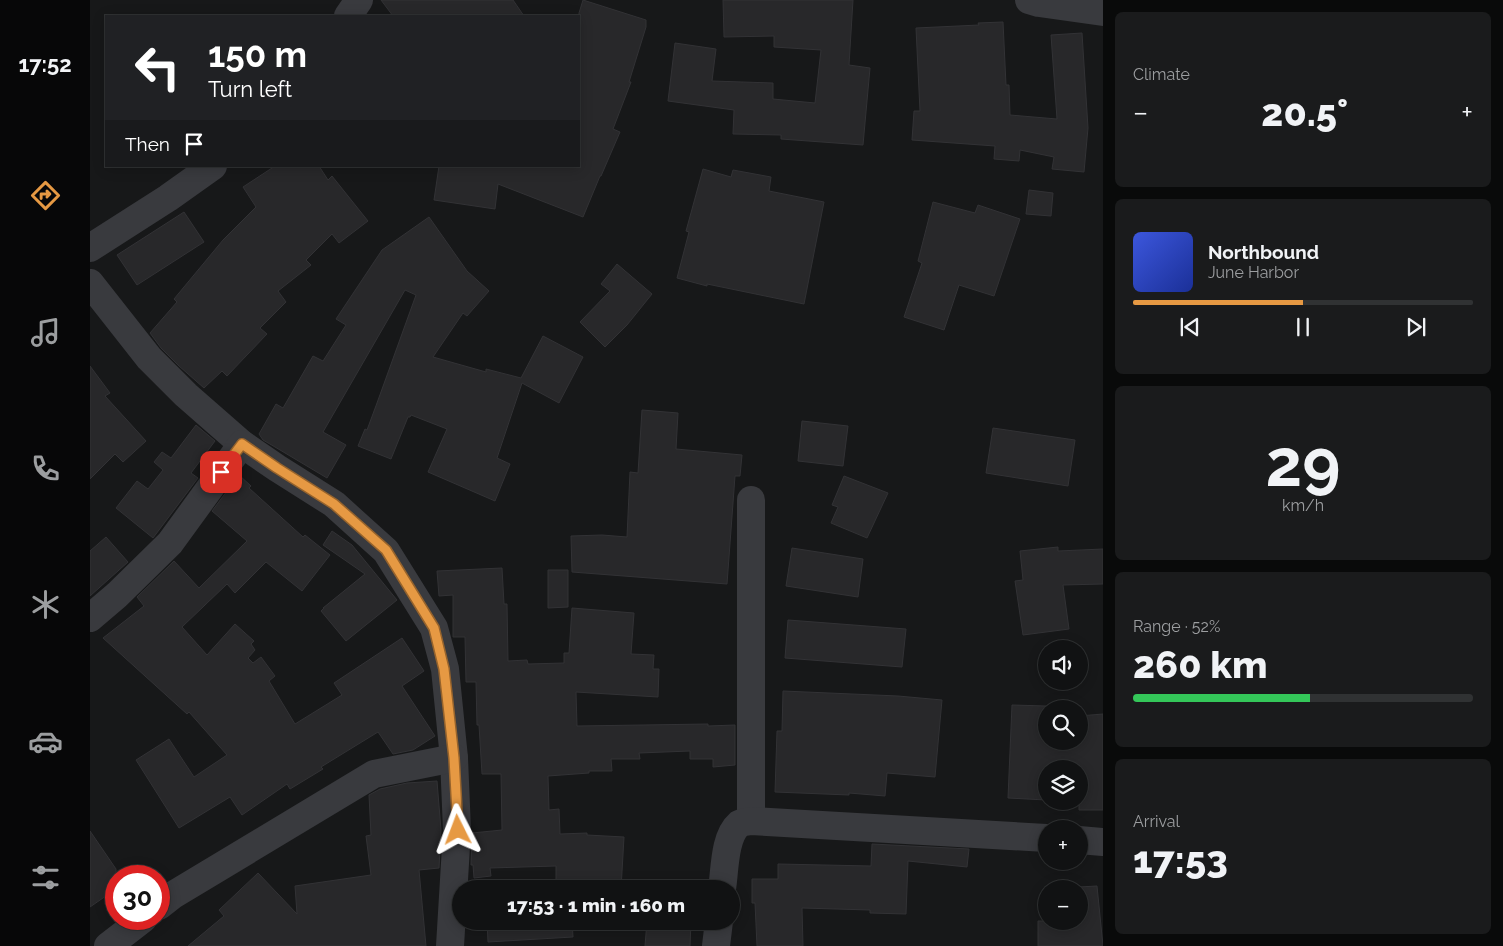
<!DOCTYPE html>
<html lang="en">
<head>
<meta charset="utf-8">
<style>
  body { margin:0; font-family:Raleway,sans-serif; background:#1a1b1c; color:#f1f3f6; height:100vh; display:flex; flex-direction:column; font-size:19px; white-space:nowrap }
  * { box-sizing:border-box; margin:0 }
  p { font-size:16px; color:#9c9ea0 }
  .icon { flex:none; width:28px; height:28px; fill:none; stroke:currentColor; stroke-width:2; stroke-linecap:round; stroke-linejoin:round }
  .map { position:relative; flex:1; overflow:hidden }
  .sheet { display:flex; flex-direction:column; gap:12px; padding:12px; background:#090a0a; width:400px }
  .sheet>* { flex:none }
  .top-card { position:absolute; left:15px; top:15px; width:475px; height:152px; border-radius:0px; box-shadow:0 2px 12px #0003,0 0 0 1px #303233; background:#202124; color:#fff; overflow:hidden }
  .controls { position:absolute; left:948px; top:640px; display:grid; gap:10px }
  .controls a { display:grid; place-items:center; width:50px; height:50px; border-radius:50%; background:#111213; box-shadow:0 2px 12px #0003,0 0 0 1px #303233; font-size:25px }
  .speed { position:absolute; left:15px; top:865px; display:flex; gap:10px; font-size:25px; font-weight:700; text-align:center }
  .speed>* { display:grid; place-content:center; width:65px; height:65px; border-radius:50%; background:#111213; box-shadow:0 2px 12px #0003,0 0 0 1px #303233; line-height:1 }
  .speed .limit { border:8px solid #d22; background:#fff; color:#111 }
  .pin { position:absolute; display:grid; place-items:center; width:42px; height:42px; color:#fff; margin:-21px; border-radius:10px; box-shadow:0 2px 8px #0006 }
  .me { position:absolute; width:55px; margin:-28px; rotate:357deg; stroke-linejoin:round; filter:drop-shadow(0 0 4px #0008) }
  .turn { display:flex; align-items:center; gap:18px; height:105px; padding:0 20px; font-size:22px }
  .turn .icon { width:65px; height:65px; stroke-width:2.5 }
  .turn b { display:block; font-size:35px; line-height:42px }
  .then { display:flex; align-items:center; height:48px; padding:0 20px; background:#0003; gap:10px; font-size:19px }
  .big { font-size:38px; font-weight:800; line-height:1.1 }
  .sheet .tile { flex:1; display:flex; flex-direction:column; justify-content:center; gap:8px; min-width:0; padding:0 18px; border-radius:8px; background:#1a1b1c }
  .sheet .dial { align-items:center; gap:0 }
  .dial b { font-size:65px; line-height:1 }
  .song { display:flex; align-items:center; gap:15px }
  .cover { width:60px; height:60px; border-radius:8px; background:linear-gradient(135deg,hsl(230 70% 55%),hsl(230 70% 35%)) }
  .played { height:5px; border-radius:2px; background:linear-gradient(90deg,#e69943 50%,#303233 50%) }
  .keys { display:flex; justify-content:space-around; direction:ltr }
  .heat { display:flex; justify-content:space-between; align-items:center; font-size:28px; direction:ltr }
  .charge { height:8px; border-radius:4px; background:linear-gradient(90deg,#34c759 52%,#303233 0) }
  .trip { position:absolute; left:362px; top:880px; width:288px; height:50px; border-radius:25px; background:#111213; box-shadow:0 2px 12px #0003,0 0 0 1px #303233; font-weight:800; line-height:50px; text-align:center }
  main { display:flex; flex:1; min-height:0 }
  .tab-bar { display:flex; flex-direction:column; width:90px; justify-content:space-around; align-items:center; background:#070708; color:#9c9ea0 }
  .tab-bar .icon { width:35px; height:35px }
  .tab-bar .selected { color:#e69943 }
  .tab-bar b { font-size:22px; color:#f1f3f6 }
  .map>svg:first-child { display:block }
  .building { fill:#28282a; stroke:#323235 }
  .lines { fill:none; stroke-linecap:round; stroke-linejoin:round }
  .minor { stroke:#393a3e; stroke-width:28 }
  .route-casing { stroke:#96632c; stroke-width:12 }
  .route { stroke:#e69943; stroke-width:9 }
</style>
</head>
<body>
<main>
<nav class="tab-bar">
<b>17:52</b>
<svg class="icon selected" aria-label="directions" viewBox="0 0 24 24"><path d="M12 3l9 9-9 9-9-9zM9 14v-3h6M13 9l2 2-2 2"/></svg>
<svg class="icon" aria-label="music" viewBox="0 0 24 24"><path d="M9 18V5l10-2v13"/><circle cx="6" cy="18" r="3"/><circle cx="16" cy="16" r="3"/></svg>
<svg class="icon" aria-label="phone" viewBox="0 0 24 24"><path d="M5 4h4l2 5-3 2q2 4 5 5l2-3 5 2v4C11 20 4 13 5 4z"/></svg>
<svg class="icon" aria-label="climate" viewBox="0 0 24 24"><path d="M12 3v18M4 7l16 10M4 17L20 7"/></svg>
<svg class="icon" aria-label="car" viewBox="0 0 24 24"><path d="M5 17H2v-5l4-1 3-4h7l3 4 3 1v5h-3M9 17h6M6 11h13"/><circle cx="7" cy="17" r="2"/><circle cx="17" cy="17" r="2"/></svg>
<svg class="icon" aria-label="filters" viewBox="0 0 24 24"><path d="M4 7h16M4 17h16"/><circle cx="9" cy="7" r="2"/><circle cx="15" cy="17" r="2"/></svg>
</nav>
<div class="map">
<svg width="1013" height="946" viewBox="0 0 1013 946">
  <rect width="100%" height="100%" fill="#171819"/>
  <g class="building">
    <polygon points="291,0 423,0 434,16 303,16"/>
    <polygon points="493,0 556,20 556,27 539,82 541,82 523,129 530,132 511,176 510,176 493,217 408,184 405,209 344,200 349,166 489,166 489,13"/>
    <polygon points="633,0 763,0 759,65 780,68 773,145 691,139 691,135 643,134 644,110 578,101 585,43 626,49 622,81 683,83 683,99 725,103 731,50 684,47 684,36 634,37"/>
    <polygon points="913,22 916,85 919,85 920,115 967,119 961,35 992,33 998,128 994,172 962,169 964,157 930,150 929,161 904,159 905,146 822,140 824,111 830,111 826,28 889,25 888,23"/>
    <polygon points="185,166 229,166 238,180 242,176 278,221 249,243 242,234 216,260 221,265 188,291 196,302 170,328 177,334 137,376 132,371 114,388 89,366 71,348 60,333 87,302 84,299 133,240 166,207 153,187"/>
    <polygon points="613,169 641,177 643,170 681,177 679,191 734,202 714,304 617,284 617,286 587,278 599,232 596,231"/>
    <polygon points="939,190 963,193 961,216 936,214"/>
    <polygon points="843,202 885,213 888,205 930,219 904,296 869,285 854,330 814,317 832,263 828,261"/>
    <polygon points="94,212 114,242 47,285 27,255"/>
    <polygon points="339,217 377,271 399,291 377,316 373,313 343,357 396,372 396,369 431,378 453,336 493,357 469,403 432,383 407,458 420,464 405,501 338,472 357,429 321,415 320,417 318,417 301,459 268,446 275,429 277,430 287,403 326,295 315,290 233,432 256,445 237,478 185,447 173,440 169,434 186,404 193,408 223,356 233,361 256,325 246,319 292,250"/>
    <polygon points="527,264 562,294 537,325 515,347 490,322 520,291 511,284"/>
    <polygon points="0,366 20,393 15,396 56,441 33,462 25,454 0,479"/>
    <polygon points="552,410 588,413 586,449 652,455 650,476 645,476 637,584 482,572 481,536 512,535 537,537 540,472 548,473"/>
    <polygon points="712,421 758,426 753,466 708,461"/>
    <polygon points="106,425 125,441 101,473 108,478 63,538 26,508 47,481 58,489 73,470 64,462 72,452 81,458"/>
    <polygon points="903,428 985,440 978,486 896,473"/>
    <polygon points="149,475 161,486 159,488 213,537 215,535 240,555 212,591 176,562 145,593 137,584 92,627 117,655 145,624 164,641 161,644 165,650 158,658 163,663 171,657 185,676 179,681 205,724 252,695 244,683 312,638 334,671 312,686 345,736 323,750 303,754 288,732 231,767 233,769 200,789 197,784 152,815 140,797 89,828 46,760 79,739 104,777 137,755 99,712 97,714 13,638 54,606 47,597 84,561 109,588 157,541 122,511"/>
    <polygon points="754,476 798,493 777,538 741,523 748,507 742,505"/>
    <polygon points="242,531 262,545 307,600 256,641 231,611 234,608 233,608 275,574 233,545"/>
    <polygon points="16,537 38,562 0,596 0,551"/>
    <polygon points="968,547 968,551 1013,549 1013,584 973,585 979,629 933,635 925,581 933,580 930,551"/>
    <polygon points="702,548 773,559 768,597 696,586"/>
    <polygon points="412,568 414,604 417,604 418,661 437,660 438,664 474,663 474,653 479,653 482,608 544,613 541,654 564,655 563,669 569,669 568,697 486,692 487,726 618,724 618,726 645,725 645,765 623,767 623,759 600,759 600,751 549,753 550,759 521,759 522,771 499,771 499,773 458,776 459,810 469,809 470,834 497,833 497,835 534,837 531,889 466,888 466,866 400,868 401,876 384,878 383,865 381,865 382,833 412,830 411,774 392,774 389,725 387,725 386,682 376,682 375,637 363,637 363,595 349,596 347,571"/>
    <polygon points="458,570 478,570 478,607 458,608"/>
    <polygon points="698,620 816,629 812,667 695,658"/>
    <polygon points="693,691 808,696 852,700 845,777 797,773 795,796 759,793 759,795 685,792 687,731 692,731"/>
    <polygon points="922,705 956,706 956,741 989,741 989,716 1013,714 1013,810 989,810 989,769 956,769 956,800 918,798"/>
    <polygon points="347,781 351,830 349,868 329,870 336,946 98,946 134,916 129,910 168,873 207,914 205,886 281,875 276,836 281,835 279,795 290,789 317,783"/>
    <polygon points="0,831 26,869 26,889 0,907"/>
    <polygon points="782,844 879,849 877,867 818,861 816,914 780,913 780,910 712,908 713,946 667,946 665,903 662,903 662,879 688,879 688,864 781,866"/>
    <polygon points="1007,886 1013,946 948,946 948,921 989,921 989,887"/>
    <polygon points="397,921 482,921 483,937 398,942"/>
    <polygon points="557,921 601,921 600,946 555,946"/>
  </g>
  <g class="lines">
    <g class="minor">
      <polyline points="939,0 949,3 1013,12"/>
      <polyline points="258,16 269,0"/>
      <polyline points="0,248 78,198 123,166"/>
      <polyline points="0,283 59,358 96,395 152,444 187,468 244,504 296,551 344,628 355,669 364,758 367,830 360,946"/>
      <polyline points="0,618 27,595 80,543 152,444"/>
      <polyline points="661,821 661,500"/>
      <polyline points="989,840 1013,842"/>
      <path d="M632,889C635,870 634,837 649,824C652,822 657,822 661,821L956,838"/>
      <polyline points="69,906 83,895 284,774 364,758"/>
      <polyline points="18,946 53,919"/>
      <polyline points="626,946 629,921"/>
    </g>
  </g>
  <g class="lines">
    <g class="route-casing">
      <polyline id="route" points="131,472 152,444 187,468 244,504 296,550 344,628 354,669 364,758 368,830"/>
    </g>
    <use href="#route" class="route"/>
  </g>
</svg>
<div class="controls">
<a><svg class="icon" aria-label="sound" viewBox="0 0 24 24"><path d="M4 9h4l5-4v14l-5-4H4zM17 9q2 3 0 6"/></svg></a>
<a><svg class="icon" aria-label="search" viewBox="0 0 24 24"><circle cx="10" cy="10" r="6"/><path d="M15 15l6 6"/></svg></a>
<a><svg class="icon" aria-label="layers" viewBox="0 0 24 24"><path d="M12 4l9 5-9 5-9-5zM3 14l9 5 9-5"/></svg></a>
<a>+</a>
<a>−</a>
</div>
<div class="speed"><div class="limit">30</div></div>
<div class="pin" style="left:131px;top:472px;background:#d93025"><svg class="icon" aria-label="arrive" viewBox="0 0 24 24"><path d="M6 21V4h12l-3 4 3 4H6"/></svg></div>
<svg class="me" style="left:368px;top:830px" viewBox="-20 -20 40 40"><path d="M0-17L14 15 0 8-14 15z" fill="#e69943" stroke="#fff" stroke-width="4"/></svg>
<div class="trip">17:53 · 1 min · 160 m</div>
<div class="top-card">
<div class="turn"><svg class="icon" aria-label="left" viewBox="0 0 24 24"><path d="M17 20v-9H6M10 6l-5 5 5 5"/></svg><div><b>150 m</b>Turn left</div></div>
<div class="then">Then<svg class="icon" aria-label="arrive" viewBox="0 0 24 24"><path d="M6 21V4h12l-3 4 3 4H6"/></svg></div>
</div>
</div>
<section class="sheet">
<div class="tile"><p>Climate</p>
<div class="heat"><a>−</a><b class="big">20.5°</b><a>+</a></div>
</div>
<div class="tile">
<div class="song"><i class="cover"></i><div><b>Northbound</b><p>June Harbor</p></div></div>
<div class="played"></div>
<div class="keys"><svg class="icon" aria-label="previous" viewBox="0 0 24 24"><path d="M18 5L8 12l10 7zM5 5v14"/></svg><svg class="icon" aria-label="pause" viewBox="0 0 24 24"><path d="M8 5v14M16 5v14"/></svg><svg class="icon" aria-label="next" viewBox="0 0 24 24"><path d="M6 5l10 7-10 7zM19 5v14"/></svg></div>
</div>
<div class="tile dial"><b>29</b><p>km/h</p></div>
<div class="tile"><p>Range · 52%</p><b class="big">260 km</b><div class="charge"></div></div>
<div class="tile"><p>Arrival</p><b class="big">17:53</b></div>
</section>
</main>
</body>
</html>
